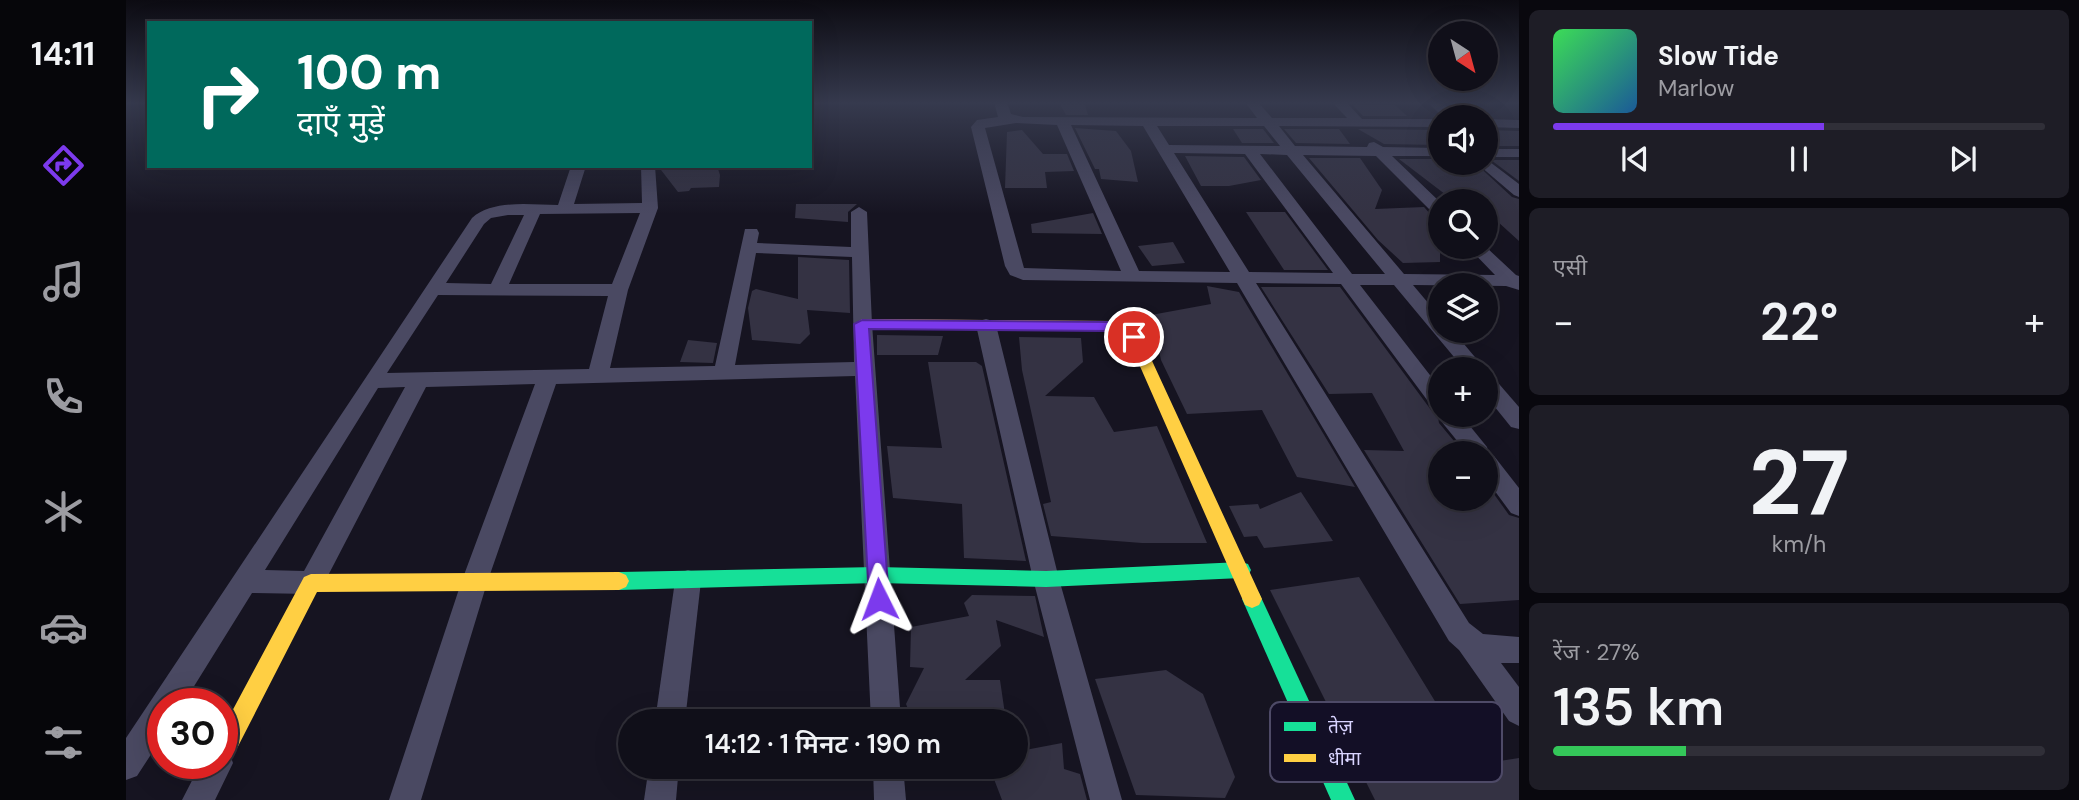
<!DOCTYPE html>
<html lang="hi">
<head>
<meta charset="utf-8">
<style>
  body { margin:0; font-family:"DM Sans","Noto Sans Devanagari",sans-serif; background:#1e1d26; color:#f1f3f6; height:100vh; display:flex; flex-direction:column; font-size:26px; white-space:nowrap }
  * { box-sizing:border-box; margin:0 }
  p { font-size:23px; color:#9c9ca2 }
  .icon { flex:none; width:38px; height:38px; fill:none; stroke:currentColor; stroke-width:2; stroke-linecap:round; stroke-linejoin:round }
  .map { position:relative; flex:1; overflow:hidden }
  .drawer { display:flex; flex-direction:column; gap:10px; padding:10px; background:#09080e; width:560px }
  .drawer>* { flex:none }
  .guide { position:absolute; left:21px; top:21px; width:665px; height:147px; border-radius:0px; box-shadow:0 7px 28px #0002,0 0 0 2px #302f38; background:#00695c; color:#fff; overflow:hidden }
  .needle { width:46px; rotate:144deg }
  .buttons { position:absolute; left:1302px; top:21px; display:grid; gap:14px }
  .buttons a { display:grid; place-items:center; width:70px; height:70px; border-radius:50%; background:#100f19; box-shadow:0 7px 28px #0002,0 0 0 2px #302f38; font-size:35px }
  .speed { position:absolute; left:21px; top:688px; display:flex; gap:14px; font-size:35px; font-weight:700; text-align:center }
  .speed>* { display:grid; place-content:center; width:91px; height:91px; border-radius:50%; background:#100f19; box-shadow:0 7px 28px #0002,0 0 0 2px #302f38; line-height:1 }
  .speed .limit { border:10px solid #d22; background:#fff; color:#111 }
  .pin { position:absolute; display:grid; place-items:center; width:60px; height:60px; color:#fff; margin:-30px; border:4px solid #fff; border-radius:50%; box-shadow:0 2px 7px #0007 }
  .me { position:absolute; width:77px; margin:-38px; rotate:357deg; stroke-linejoin:round; filter:drop-shadow(0 0 5px #0008) }
  .turn { display:flex; align-items:center; gap:24px; height:147px; padding:0 35px; font-size:32px }
  .turn .icon { width:91px; height:91px; stroke-width:2.5 }
  .turn b { display:block; font-size:49px; line-height:60px }
  .big { font-size:52px; font-weight:600; line-height:1.1 }
  .drawer .tile { flex:1; display:flex; flex-direction:column; justify-content:center; gap:10px; min-width:0; padding:0 24px; border-radius:10px; background:#1e1d26 }
  .drawer .dial { align-items:center; gap:0 }
  .dial b { font-size:91px; line-height:1 }
  .song { display:flex; align-items:center; gap:21px }
  .cover { width:84px; height:84px; border-radius:10px; background:linear-gradient(135deg,hsl(130 70% 55%),hsl(210 70% 35%)) }
  .played { height:7px; border-radius:4px; background:linear-gradient(90deg,#7c3aed 55%,#302f38 55%) }
  .keys { display:flex; justify-content:space-around; direction:ltr }
  .heat { display:flex; justify-content:space-between; align-items:center; font-size:38px; direction:ltr }
  .charge { height:10px; border-radius:5px; background:linear-gradient(90deg,#34c759 27%,#302f38 0) }
  .trip { position:absolute; left:492px; top:709px; width:410px; height:70px; border-radius:35px; background:#100f19; box-shadow:0 7px 28px #0002,0 0 0 2px #302f38; font-weight:600; line-height:70px; text-align:center }
  main { display:flex; flex:1; min-height:0 }
  .menu { display:flex; flex-direction:column; width:126px; justify-content:space-around; align-items:center; background:#06060a; color:#9c9ca2 }
  .menu .icon { width:49px; height:49px }
  .menu .active { color:#7c3aed }
  .menu b { font-size:32px; color:#f1f3f6 }
  .map>svg:first-child { display:block }
  .building { fill:#343243 }
  .lines { fill:none; stroke-linecap:round; stroke-linejoin:round }
  .street { fill:#4a4962; fill-rule:evenodd }
  .fast { fill:#16e098; fill-rule:evenodd }
  .slow { fill:#ffcf43; fill-rule:evenodd }
  .route { fill:#7c3aed; stroke:#51269a; stroke-width:2 }
  .key { fill:#130f26; stroke:#4e4a67; stroke-width:2 }
  .key-label { font-size:19px; fill:#d9d4ff }
</style>
</head>
<body>
<main>
<nav class="menu">
<b>14:11</b>
<svg class="icon active" aria-label="directions" viewBox="0 0 24 24"><path d="M12 3l9 9-9 9-9-9zM9 14v-3h6M13 9l2 2-2 2"/></svg>
<svg class="icon" aria-label="music" viewBox="0 0 24 24"><path d="M9 18V5l10-2v13"/><circle cx="6" cy="18" r="3"/><circle cx="16" cy="16" r="3"/></svg>
<svg class="icon" aria-label="phone" viewBox="0 0 24 24"><path d="M5 4h4l2 5-3 2q2 4 5 5l2-3 5 2v4C11 20 4 13 5 4z"/></svg>
<svg class="icon" aria-label="climate" viewBox="0 0 24 24"><path d="M12 3v18M4 7l16 10M4 17L20 7"/></svg>
<svg class="icon" aria-label="car" viewBox="0 0 24 24"><path d="M5 17H2v-5l4-1 3-4h7l3 4 3 1v5h-3M9 17h6M6 11h13"/><circle cx="7" cy="17" r="2"/><circle cx="17" cy="17" r="2"/></svg>
<svg class="icon" aria-label="filters" viewBox="0 0 24 24"><path d="M4 7h16M4 17h16"/><circle cx="9" cy="7" r="2"/><circle cx="15" cy="17" r="2"/></svg>
</nav>
<div class="map">
<svg width="1393" height="800" viewBox="0 0 1393 800">
  <rect width="100%" height="100%" fill="#161421"/>
  <g class="building">
    <polygon points="933,102 958,102 962,115 940,115"/>
    <polygon points="1226,104 1269,105 1281,116 1237,116"/>
    <polygon points="949,128 990,131 1005,151 1012,182 975,179 973,169 969,169"/>
    <polygon points="1107,129 1137,129 1148,143 1116,143"/>
    <polygon points="1158,129 1213,129 1224,144 1170,143"/>
    <polygon points="1232,129 1314,130 1314,145 1258,144"/>
    <polygon points="896,130 917,154 941,154 948,171 919,172 921,188 879,188 881,132"/>
    <polygon points="1360,130 1393,131 1393,146 1360,146"/>
    <polygon points="1059,156 1118,157 1135,180 1103,186 1075,186"/>
    <polygon points="1183,158 1234,158 1256,190 1249,209 1298,207 1306,216 1314,218 1314,262 1277,263 1252,240"/>
    <polygon points="1273,159 1314,159 1314,163 1349,163 1386,197 1393,199 1393,241 1371,221 1360,221 1360,201 1328,201"/>
    <polygon points="1365,160 1393,160 1393,181"/>
    <polygon points="532,166 591,166 594,175 593,187 565,188 563,191 552,192"/>
    <polygon points="670,204 731,204 722,212 722,222 669,218"/>
    <polygon points="1120,212 1159,212 1202,270 1158,270"/>
    <polygon points="967,213 976,234 906,233 905,224"/>
    <polygon points="1047,242 1059,263 1026,266 1012,246"/>
    <polygon points="672,257 723,260 724,313 681,310 684,334 674,344 626,340 622,308 626,291 630,289 672,299"/>
    <polygon points="1081,286 1113,292 1229,487 1171,477 1136,410 1061,414 1035,360 1025,315 1085,304"/>
    <polygon points="1135,287 1214,287 1305,410 1311,412 1313,423 1338,453 1314,453 1314,499 1360,499 1360,483 1383,515 1393,518 1393,600 1334,604 1238,450 1278,451 1246,393 1203,394"/>
    <polygon points="751,335 817,336 812,355 751,355"/>
    <polygon points="893,337 955,338 957,362 919,396 968,397 988,432 1031,426 1081,543 1016,543 925,536 917,504 925,502 896,370"/>
    <polygon points="562,340 591,343 587,363 554,362"/>
    <polygon points="802,362 850,362 856,366 900,561 838,558 836,504 767,498 761,446 816,448"/>
    <polygon points="1175,492 1207,541 1138,548 1131,536 1118,537 1103,506 1132,504 1134,509"/>
    <polygon points="1233,577 1348,765 1393,758 1393,800 1249,800 1144,590"/>
    <polygon points="846,595 909,596 918,637 870,620 875,646 839,680 874,680 880,721 787,721 780,704 798,668 784,667 785,627 843,616 838,603"/>
    <polygon points="1040,670 1077,694 1109,777 1099,798 1010,795 969,679"/>
    <polygon points="936,743 938,769 954,774 961,800 876,800 863,766 889,766 889,752"/>
  </g>
  <g class="lines">
    <g class="street">
      <path d="M868,102H881L885,114L897,117L1131,118L1119,102H1132L1146,118H1221L1206,102H1220L1236,119H1314V127L1153,126L1169,146L1241,147L1243,143L1248,142L1257,147L1314,148V156H1266L1314,202V216L1308,214L1250,156L1177,155L1278,274L1369,275L1342,247H1360L1390,275L1393,276V290L1380,286L1287,285L1314,317V331H1327L1359,369H1338L1268,285H1234L1314,388V411L1307,408L1215,284L1130,283L1343,623L1357,634L1393,637V663H1375L1393,687V726L1383,721L1333,650L1323,641L1111,283L897,280L884,275L879,266L845,127L851,120L872,117ZM890,123L931,125L995,271L898,268L859,128ZM945,125L1017,126L1104,272L1013,271ZM1031,126H1138L1154,146L1043,145ZM1048,153L1119,154L1207,273L1123,272ZM1134,154L1161,155L1259,274H1226Z"/>
      <polygon points="1301,102 1316,102 1332,117 1317,117"/>
      <polygon points="1360,119 1393,120 1393,128 1360,127"/>
      <rect x="1360" y="149" width="33" height="8"/>
      <polygon points="1360,159 1393,184 1393,197 1388,195 1354,166 1352,163 1360,163"/>
      <path d="M445,166H460L448,204L516,203L515,166H529L532,208L502,290L484,368L589,366L619,229H631L633,233L631,243L725,247V212L733,207L741,212L746,324L775,721H745L729,376L430,384L361,583L295,800H263L335,583L409,384L300,387L194,591L185,594L126,593L57,704H37V736L11,776L0,780V738L346,218C367,199 405,205 432,205ZM514,213L486,284H383L414,214ZM382,215H398L365,284L320,283L358,224L365,218ZM630,253L726,257L728,362L609,365ZM312,295L482,296L463,369L261,373ZM279,387L178,571L139,570L252,388Z"/>
      <polygon points="860,319 867,321 870,325 933,579 996,800 964,800 907,579 850,325 853,321"/>
      <polygon points="1360,375 1367,377 1393,407 1393,429 1385,427 1360,396"/>
      <polygon points="1314,412 1314,415 1335,415 1361,447 1363,454 1368,456 1393,488 1393,516 1385,513 1360,479 1360,453 1341,453 1315,421 1312,415"/>
      <polygon points="562,570 571,573 575,581 559,721 529,721 549,581 553,573"/>
      <polygon points="96,749 103,752 107,763 89,800 56,800 75,763 96,763"/>
      <polygon points="523,766 553,766 550,800 518,800"/>
      <polygon points="747,766 777,766 780,800 748,800"/>
    </g>
    <g class="fast">
      <polygon points="1115,562 1122,564 1125,570 1122,576 1115,578 920,587 751,583 493,590 486,587 483,581 486,575 493,572 751,567 920,571"/>
      <polygon points="1126,590 1133,593 1229,800 1205,800 1116,599 1119,593"/>
    </g>
    <g class="slow">
      <polygon points="736,319 986,321 1006,327 1015,337 1136,599 1133,605 1126,608 1119,605 1002,339 996,333 986,331 731,327 729,324"/>
      <polygon points="493,572 500,575 503,581 500,587 493,590 191,592 104,762 96,765 90,763 96,763 96,730 178,577 185,574"/>
    </g>
  </g>
  <linearGradient id="sky" x2="0" y2="1"><stop stop-color="#0c0b12"/><stop offset="0.48" stop-color="#363a4e"/><stop offset="1" stop-color="#363a4e" stop-opacity="0"/></linearGradient>
  <rect width="1393" height="214" fill="url(#sky)"/>
  <polygon class="route" points="736,320 986,322 1006,327 1016,337 1008,341 986,331 743,329 763,599 760,606 753,608 746,606 743,599 728,324"/>
  <rect x="1144" y="702" width="232" height="80" rx="10" class="key"/>
  <rect x="1158" y="722" width="32" height="9" fill="#16e098"/>
  <rect x="1158" y="754" width="32" height="8" fill="#ffcf43"/>
  <g class="key-label">
    <text x="1202" y="733">तेज़</text>
    <text x="1202" y="765">धीमा</text>
  </g>
</svg>
<div class="buttons">
<a><svg class="needle" viewBox="-14 -14 28 28"><path d="M0-13l5 13h-10z" fill="#e53935"/><path d="M0 13l5-13h-10z" fill="#9c9ca2"/></svg></a>
<a><svg class="icon" aria-label="sound" viewBox="0 0 24 24"><path d="M4 9h4l5-4v14l-5-4H4zM17 9q2 3 0 6"/></svg></a>
<a><svg class="icon" aria-label="search" viewBox="0 0 24 24"><circle cx="10" cy="10" r="6"/><path d="M15 15l6 6"/></svg></a>
<a><svg class="icon" aria-label="layers" viewBox="0 0 24 24"><path d="M12 4l9 5-9 5-9-5zM3 14l9 5 9-5"/></svg></a>
<a>+</a>
<a>−</a>
</div>
<div class="speed"><div class="limit">30</div></div>
<div class="pin" style="left:1008px;top:337px;background:#d93025"><svg class="icon" aria-label="arrive" viewBox="0 0 24 24"><path d="M6 21V4h12l-3 4 3 4H6"/></svg></div>
<svg class="me" style="left:753px;top:599px" viewBox="-20 -20 40 40"><path d="M0-17L14 15 0 8-14 15z" fill="#7c3aed" stroke="#fff" stroke-width="4"/></svg>
<div class="trip">14:12 · 1 मिनट · 190 m</div>
<div class="guide">
<div class="turn"><svg class="icon" aria-label="right" viewBox="0 0 24 24"><path d="M7 20v-9h11M14 6l5 5-5 5"/></svg><div><b>100 m</b>दाएँ मुड़ें</div></div>
</div>
</div>
<section class="drawer">
<div class="tile">
<div class="song"><i class="cover"></i><div><b>Slow Tide</b><p>Marlow</p></div></div>
<div class="played"></div>
<div class="keys"><svg class="icon" aria-label="previous" viewBox="0 0 24 24"><path d="M18 5L8 12l10 7zM5 5v14"/></svg><svg class="icon" aria-label="pause" viewBox="0 0 24 24"><path d="M8 5v14M16 5v14"/></svg><svg class="icon" aria-label="next" viewBox="0 0 24 24"><path d="M6 5l10 7-10 7zM19 5v14"/></svg></div>
</div>
<div class="tile"><p>एसी</p>
<div class="heat"><a>−</a><b class="big">22°</b><a>+</a></div>
</div>
<div class="tile dial"><b>27</b><p>km/h</p></div>
<div class="tile"><p>रेंज · 27%</p><b class="big">135 km</b><div class="charge"></div></div>
</section>
</main>
</body>
</html>
